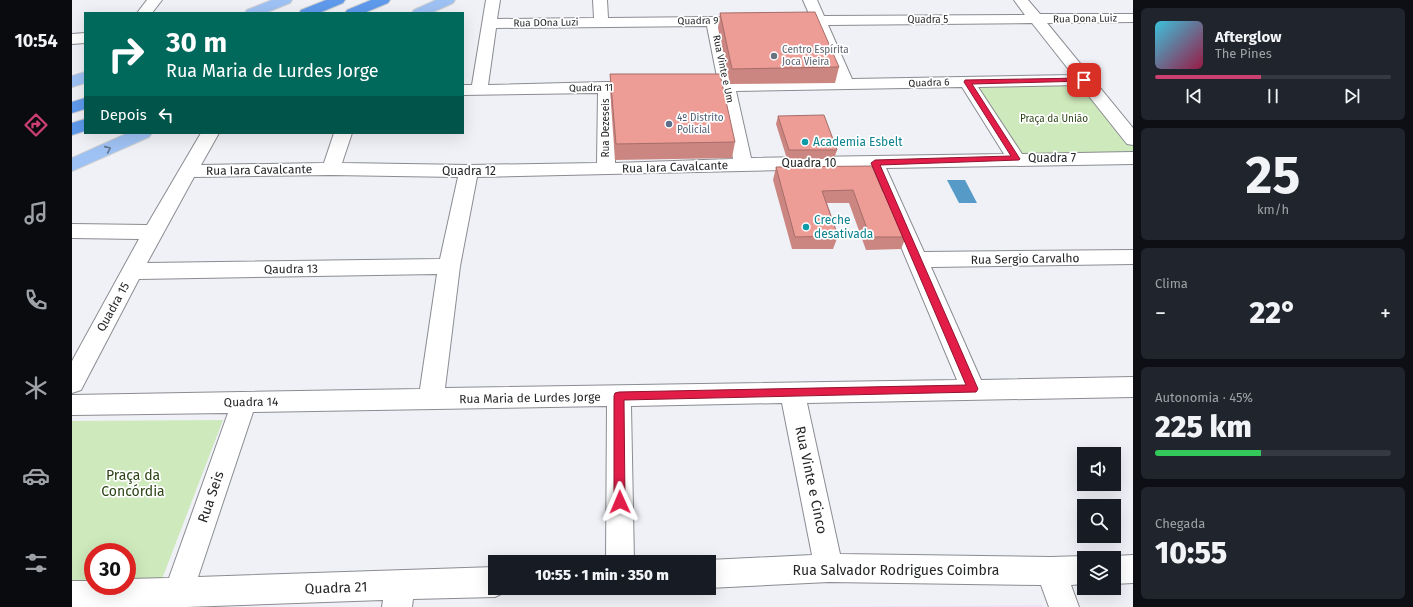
<!DOCTYPE html>
<html lang="pt">
<head>
<meta charset="utf-8">
<style>
  body { margin:0; font-family:"Fira Sans",sans-serif; background:#20242c; color:#f1f3f6; height:100vh; display:flex; flex-direction:column; font-size:15px; white-space:nowrap }
  * { box-sizing:border-box; margin:0 }
  p { font-size:13px; color:#9ea1a6 }
  .icon { flex:none; width:22px; height:22px; fill:none; stroke:currentColor; stroke-width:2; stroke-linecap:round; stroke-linejoin:round }
  .map { position:relative; flex:1; overflow:hidden }
  .side { display:flex; flex-direction:column; gap:8px; padding:8px; background:#0d0f14; width:280px }
  .side>* { flex:none }
  .hud { position:absolute; left:12px; top:12px; width:380px; height:122px; border-radius:0px; box-shadow:0 4px 16px #0002; background:#00695c; color:#fff; overflow:hidden }
  .controls { position:absolute; left:1005px; top:447px; display:grid; gap:8px }
  .controls a { display:grid; place-items:center; width:44px; height:44px; border-radius:0px; background:#171b24; box-shadow:0 4px 16px #0002; font-size:20px }
  .speed { position:absolute; left:12px; top:543px; display:flex; gap:8px; font-size:20px; font-weight:700; text-align:center }
  .speed>* { display:grid; place-content:center; width:52px; height:52px; border-radius:50%; background:#171b24; box-shadow:0 4px 16px #0002; line-height:1 }
  .speed .limit { border:6px solid #d22; background:#fff; color:#111 }
  .pin { position:absolute; display:grid; place-items:center; width:34px; height:34px; color:#fff; margin:-17px; border-radius:8px; box-shadow:0 2px 6px #0006 }
  .me { position:absolute; width:44px; margin:-22px; rotate:359deg; stroke-linejoin:round; filter:drop-shadow(0 0 3px #0008) }
  .turn { display:flex; align-items:center; gap:14px; height:84px; padding:0 16px; font-size:18px }
  .turn .icon { width:52px; height:52px; stroke-width:2.5 }
  .turn b { display:block; font-size:28px; line-height:34px }
  .then { display:flex; align-items:center; height:38px; padding:0 16px; background:#0003; gap:8px; font-size:15px }
  .big { font-size:30px; font-weight:800; line-height:1.1 }
  .side .card { flex:1; display:flex; flex-direction:column; justify-content:center; gap:6px; min-width:0; padding:0 14px; border-radius:6px; background:#20242c }
  .side .dial { align-items:center; gap:0 }
  .dial b { font-size:52px; line-height:1 }
  .song { display:flex; align-items:center; gap:12px }
  .cover { width:48px; height:48px; border-radius:6px; background:linear-gradient(135deg,hsl(190 70% 55%),hsl(340 70% 35%)) }
  .played { height:4px; border-radius:2px; background:linear-gradient(90deg,#cb3f71 45%,#363941 45%) }
  .keys { display:flex; justify-content:space-around; direction:ltr }
  .heat { display:flex; justify-content:space-between; align-items:center; font-size:22px; direction:ltr }
  .charge { height:6px; border-radius:3px; background:linear-gradient(90deg,#34c759 45%,#363941 0) }
  .trip { position:absolute; left:416px; top:555px; width:228px; height:40px; border-radius:0px; background:#171b24; box-shadow:0 4px 16px #0002; font-weight:800; line-height:40px; text-align:center }
  main { display:flex; flex:1; min-height:0 }
  .tab-bar { display:flex; flex-direction:column; width:72px; justify-content:space-around; align-items:center; background:#090b0e; color:#9ea1a6 }
  .tab-bar .icon { width:28px; height:28px }
  .tab-bar .active { color:#cb3f71 }
  .tab-bar b { font-size:18px; color:#f1f3f6 }
  .map>svg:first-child { display:block }
  .education { fill:#eee2f7 }
  .green { fill:#cee9bb }
  .water { fill:#569bc8 }
  .lines { fill:none; stroke-linecap:round; stroke-linejoin:round }
  .street-casing { stroke:#8a8c91; stroke-width:2 }
  .primary-casing { stroke:#cfcfd0; stroke-width:2 }
  .highway-casing { stroke:#cfcfd0; stroke-width:2 }
  .street { fill:#fff; fill-rule:evenodd }
  .primary { fill:#9fc2f4; fill-rule:evenodd }
  .highway { fill:#5f9aec; fill-rule:evenodd }
  .wall { fill:#cc8681 }
  .building { fill:#ed9c96; stroke:#a66d69 }
  .oneway { stroke:#62748e }
  .route { fill:#e11d48; stroke:#92132f }
  .worship-dot { fill:#6b7280; stroke:#fff; stroke-width:1.5 }
  .service-dot { fill:#5c6f8a; stroke:#fff; stroke-width:1.5 }
  .culture-dot { fill:#0f9aa8; stroke:#fff; stroke-width:1.5 }
  .labels { text-anchor:middle; dominant-baseline:central; stroke-width:3.5; stroke-linejoin:round; paint-order:stroke }
  .far-street-label { font-size:10px; fill:#262729; stroke:#fff }
  .far-worship-label { font-size:10px; fill:#5b616d; stroke:#fff; text-anchor:start }
  .far-service-label { font-size:10px; fill:#4e5e75; stroke:#fff; text-anchor:start }
  .far-park-label { font-size:10px; fill:#2b4315; stroke:#fff }
  .culture-label { font-size:12px; fill:#0d838f; stroke:#fff; text-anchor:start }
  .street-label { font-size:12px; fill:#262729; stroke:#fff }
  .near-park-label { font-size:14px; fill:#2b4315; stroke:#fff }
  .near-street-label { font-size:14px; fill:#262729; stroke:#fff }
</style>
</head>
<body>
<main>
<nav class="tab-bar">
<b>10:54</b>
<svg class="icon active" aria-label="directions" viewBox="0 0 24 24"><path d="M12 3l9 9-9 9-9-9zM9 14v-3h6M13 9l2 2-2 2"/></svg>
<svg class="icon" aria-label="music" viewBox="0 0 24 24"><path d="M9 18V5l10-2v13"/><circle cx="6" cy="18" r="3"/><circle cx="16" cy="16" r="3"/></svg>
<svg class="icon" aria-label="phone" viewBox="0 0 24 24"><path d="M5 4h4l2 5-3 2q2 4 5 5l2-3 5 2v4C11 20 4 13 5 4z"/></svg>
<svg class="icon" aria-label="climate" viewBox="0 0 24 24"><path d="M12 3v18M4 7l16 10M4 17L20 7"/></svg>
<svg class="icon" aria-label="car" viewBox="0 0 24 24"><path d="M5 17H2v-5l4-1 3-4h7l3 4 3 1v5h-3M9 17h6M6 11h13"/><circle cx="7" cy="17" r="2"/><circle cx="17" cy="17" r="2"/></svg>
<svg class="icon" aria-label="filters" viewBox="0 0 24 24"><path d="M4 7h16M4 17h16"/><circle cx="9" cy="7" r="2"/><circle cx="15" cy="17" r="2"/></svg>
</nav>
<div class="map">
<svg width="1061" height="607" viewBox="0 0 1061 607">
  <rect width="100%" height="100%" fill="#eff1f7"/>
  <polygon class="education" points="970,605 971,607 740,607"/>
  <g class="green">
    <polygon points="1010,84 1061,146 1061,153 947,154 903,85"/>
    <polygon points="151,420 90,579 55,579 55,552 21,552 21,580 0,580 0,421"/>
  </g>
  <polygon class="water" points="875,180 893,180 905,203 887,203"/>
  <g class="lines">
    <g class="street-casing">
      <g id="street">
        <polygon points="75,0 90,0 80,13 65,13"/>
        <path d="M414,0H428L425,19L522,18L521,0H535L536,18L641,17L683,18L685,21L683,24L649,26L662,81L764,80L741,25L711,24L709,21L711,18L738,16L731,0H745L752,16L953,15L942,0H956L968,14H1061V22L975,23L1061,128V145L1055,144L1008,85L906,87L950,154L1061,152V164L814,168L852,252L1061,250V264L859,267L909,380L1061,377V397L735,403L768,554L979,557L1012,556L1018,558H1012V584L999,585L1007,607H977L969,585L757,582L637,588H636L637,562H631L637,560L740,555L710,403L559,406L562,562H534L535,406L181,412L126,577L423,567V588H435L433,592L423,597L341,599L340,607H310L311,600L114,607H0V581H21V586H55V579L97,578L156,413L0,415V395L348,389L365,274L67,279L9,390L0,393V361L67,239L0,238V224L75,225L129,133H147L129,165L252,163L262,133H280L270,163L397,165L525,163L526,93L391,95V85H400ZM960,23L1001,75L780,79L756,25ZM635,26L646,82L615,84L613,87L615,90L621,92L648,91L661,159L543,163L542,92L575,90L577,87L575,84L569,82H534L416,85L424,28ZM890,87L932,154L679,158L664,91ZM796,168L885,380L373,388L388,266L405,177ZM259,175L386,177L368,259L75,263L122,177Z"/>
        <polygon points="13,33 13,43 0,44 0,34"/>
        <polygon points="1061,555 1061,583 1042,584 1042,558 1036,558 1042,556"/>
      </g>
    </g>
    <g class="primary-casing">
      <g id="primary">
        <polygon points="200,0 220,0 218,3 193,13 173,13 175,10"/>
        <polygon points="364,0 383,0 381,3 359,13 340,13 342,10"/>
        <polygon points="13,72 13,83 0,87 0,76"/>
        <polygon points="56,133 80,133 77,137 0,171 0,158"/>
      </g>
    </g>
    <g class="highway-casing">
      <g id="highway">
        <polygon points="254,0 273,0 271,3 247,13 227,13 229,10"/>
        <polygon points="299,0 318,0 316,3 292,13 273,13 275,10"/>
        <polygon points="13,98 13,109 0,113 0,102"/>
        <polygon points="13,119 13,131 0,135 0,123"/>
      </g>
    </g>
    <use href="#street" class="street"/>
    <use href="#primary" class="primary"/>
    <use href="#highway" class="highway"/>
  </g>
  <g class="wall">
    <polygon points="648,13 767,67 763,83 658,84 646,28"/>
    <polygon points="538,74 663,142 660,158 543,160 538,90"/>
    <polygon points="706,116 765,150 762,159 715,159 704,124"/>
    <polygon points="704,167 811,192 834,237 829,249 794,250 777,203 755,203 766,236 761,249 720,249 701,180"/>
  </g>
  <g class="building">
    <polygon points="743,12 767,67 660,69 648,13"/>
    <polygon points="538,74 648,74 663,142 544,144"/>
    <polygon points="752,115 765,150 717,150 706,116"/>
    <polygon points="800,166 811,192 815,192 834,237 798,237 781,190 750,191 766,236 723,237 704,167"/>
  </g>
  <defs><path id="oneway-chevron" d="M-2-3.5L2.5 0L-2 3.5" fill="none" stroke-width="1.6" stroke-linecap="round" stroke-linejoin="round"/></defs>
  <use class="oneway" href="#oneway-chevron" transform="translate(36 149) rotate(-24)"/>
  <polygon class="route" points="1012,78 1014,79 1014,81 900,84 948,159 947,160 808,165 906,389 904,392 552,400 553,502 552,505 548,507 544,505 542,502 542,396 543,393 547,392 894,385 799,163 803,160 939,156 892,82 893,80"/>
  <circle class="worship-dot" cx="702" cy="56" r="4"/>
  <circle class="service-dot" cx="597" cy="124" r="4"/>
  <g class="culture-dot">
    <circle cx="733" cy="142" r="4"/>
    <circle cx="734" cy="227" r="4"/>
  </g>
  <g class="labels">
    <g class="far-street-label">
      <text transform="translate(1013 19) rotate(-1)">Rua Dona Luiz</text>
      <text x="856" y="20">Quadra 5</text>
      <text transform="translate(626 21) rotate(-1)">Quadra 9</text>
      <text transform="translate(474 23) rotate(-1)">Rua DOna Luzi</text>
      <text transform="translate(651 69) rotate(78)">Rua Vinte e Um</text>
      <text transform="translate(857 83) rotate(-2)">Quadra 6</text>
      <text transform="translate(519 88) rotate(-1)">Quadra 11</text>
      <text transform="translate(534 128) rotate(-90)">Rua Dezeseis</text>
    </g>
    <g class="far-worship-label">
      <text x="710" y="50">Centro Espírita<tspan x="710" dy="12">Joca Vieira</tspan></text>
    </g>
    <g class="far-service-label">
      <text x="605" y="118">4º Distrito<tspan x="605" dy="12">Policial</tspan></text>
    </g>
    <g class="far-park-label">
      <text x="982" y="119">Praça da União</text>
    </g>
    <g class="culture-label">
      <text x="741" y="142">Academia Esbelt</text>
      <text x="742" y="220">Creche<tspan x="742" dy="14">desativada</tspan></text>
    </g>
    <g class="street-label">
      <text x="980" y="158">Quadra 7</text>
      <text x="737" y="163">Quadra 10</text>
      <text transform="translate(603 167) rotate(-2)">Rua Iara Cavalcante</text>
      <text transform="translate(187 170) rotate(-1)">Rua Iara Cavalcante</text>
      <text x="397" y="171">Quadra 12</text>
      <text transform="translate(953 259) rotate(-1)">Rua Sergio Carvalho</text>
      <text transform="translate(219 269) rotate(-1)">Qaudra 13</text>
      <text transform="translate(41 307) rotate(-61)">Quadra 15</text>
      <text transform="translate(458 398) rotate(-1)">Rua Maria de Lurdes Jorge</text>
      <text transform="translate(179 402) rotate(-1)">Quadra 14</text>
    </g>
    <g class="near-park-label">
      <text x="61" y="475">Praça da<tspan x="61" dy="16">Concórdia</tspan></text>
    </g>
    <g class="near-street-label">
      <text transform="translate(739 480) rotate(78)">Rua Vinte e Cinco</text>
      <text transform="translate(139 497) rotate(-71)">Rua Seis</text>
      <text x="824" y="570">Rua Salvador Rodrigues Coimbra</text>
      <text transform="translate(264 588) rotate(-2)">Quadra 21</text>
    </g>
  </g>
</svg>
<div class="controls">
<a><svg class="icon" aria-label="sound" viewBox="0 0 24 24"><path d="M4 9h4l5-4v14l-5-4H4zM17 9q2 3 0 6"/></svg></a>
<a><svg class="icon" aria-label="search" viewBox="0 0 24 24"><circle cx="10" cy="10" r="6"/><path d="M15 15l6 6"/></svg></a>
<a><svg class="icon" aria-label="layers" viewBox="0 0 24 24"><path d="M12 4l9 5-9 5-9-5zM3 14l9 5 9-5"/></svg></a>
</div>
<div class="speed"><div class="limit">30</div></div>
<div class="pin" style="left:1012px;top:80px;background:#d93025"><svg class="icon" aria-label="arrive" viewBox="0 0 24 24"><path d="M6 21V4h12l-3 4 3 4H6"/></svg></div>
<svg class="me" style="left:548px;top:502px" viewBox="-20 -20 40 40"><path d="M0-17L14 15 0 8-14 15z" fill="#e11d48" stroke="#fff" stroke-width="4"/></svg>
<div class="trip">10:55 · 1 min · 350 m</div>
<div class="hud">
<div class="turn"><svg class="icon" aria-label="right" viewBox="0 0 24 24"><path d="M7 20v-9h11M14 6l5 5-5 5"/></svg><div><b>30 m</b>Rua Maria de Lurdes Jorge</div></div>
<div class="then">Depois<svg class="icon" aria-label="left" viewBox="0 0 24 24"><path d="M17 20v-9H6M10 6l-5 5 5 5"/></svg></div>
</div>
</div>
<section class="side">
<div class="card">
<div class="song"><i class="cover"></i><div><b>Afterglow</b><p>The Pines</p></div></div>
<div class="played"></div>
<div class="keys"><svg class="icon" aria-label="previous" viewBox="0 0 24 24"><path d="M18 5L8 12l10 7zM5 5v14"/></svg><svg class="icon" aria-label="pause" viewBox="0 0 24 24"><path d="M8 5v14M16 5v14"/></svg><svg class="icon" aria-label="next" viewBox="0 0 24 24"><path d="M6 5l10 7-10 7zM19 5v14"/></svg></div>
</div>
<div class="card dial"><b>25</b><p>km/h</p></div>
<div class="card"><p>Clima</p>
<div class="heat"><a>−</a><b class="big">22°</b><a>+</a></div>
</div>
<div class="card"><p>Autonomia · 45%</p><b class="big">225 km</b><div class="charge"></div></div>
<div class="card"><p>Chegada</p><b class="big">10:55</b></div>
</section>
</main>
</body>
</html>
